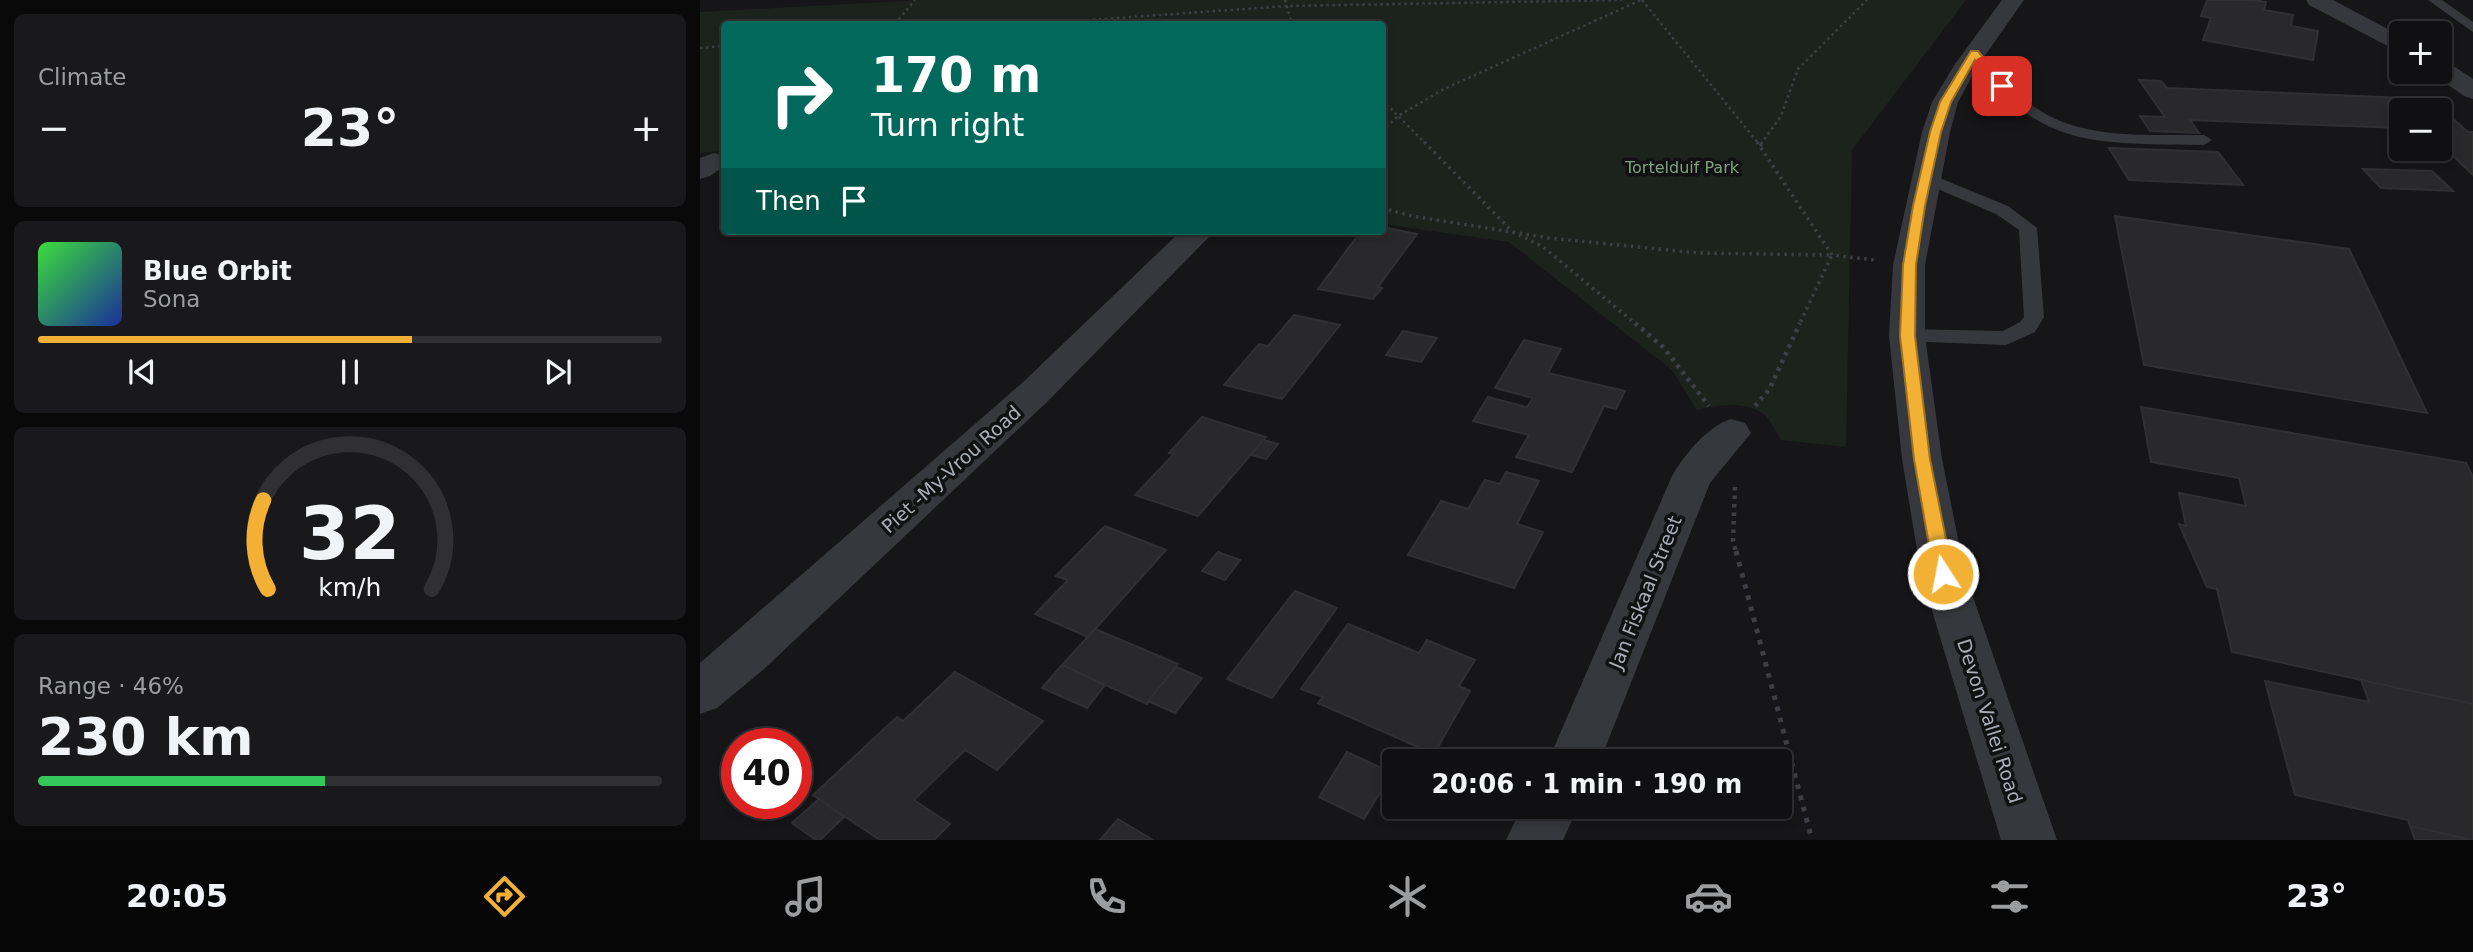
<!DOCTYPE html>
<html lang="en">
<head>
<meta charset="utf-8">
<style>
  body { margin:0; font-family:"DejaVu Sans",sans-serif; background:#19191b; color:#f1f3f6; height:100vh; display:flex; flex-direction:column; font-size:26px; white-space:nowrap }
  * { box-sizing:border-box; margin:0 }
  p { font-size:23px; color:#9c9d9f }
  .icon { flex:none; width:38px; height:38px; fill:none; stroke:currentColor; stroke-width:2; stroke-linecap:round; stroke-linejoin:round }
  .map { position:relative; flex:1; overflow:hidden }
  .drawer { display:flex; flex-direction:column; gap:14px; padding:14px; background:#09090a; width:700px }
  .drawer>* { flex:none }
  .guide { position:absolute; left:21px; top:21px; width:665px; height:214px; border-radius:7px; box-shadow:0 4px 10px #0003,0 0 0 2px #303032; background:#00695c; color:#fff; overflow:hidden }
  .buttons { position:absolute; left:1689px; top:21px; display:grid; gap:14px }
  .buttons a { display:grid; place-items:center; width:63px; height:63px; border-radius:7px; background:#101012; box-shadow:0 4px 10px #0003,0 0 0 2px #303032; font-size:35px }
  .speed { position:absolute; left:21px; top:728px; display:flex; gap:14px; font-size:35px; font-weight:700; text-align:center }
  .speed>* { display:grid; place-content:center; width:91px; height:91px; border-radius:50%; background:#101012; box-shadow:0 4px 10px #0003,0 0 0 2px #303032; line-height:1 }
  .speed .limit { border:10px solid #d22; background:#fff; color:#111 }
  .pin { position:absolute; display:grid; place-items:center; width:60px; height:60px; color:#fff; margin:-30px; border-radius:14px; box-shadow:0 4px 10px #0006 }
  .me { position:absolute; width:77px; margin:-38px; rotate:349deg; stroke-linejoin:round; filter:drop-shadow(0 0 5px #0008) }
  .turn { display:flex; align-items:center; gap:24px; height:147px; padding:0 35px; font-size:32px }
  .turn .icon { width:91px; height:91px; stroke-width:2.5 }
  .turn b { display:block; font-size:49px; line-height:60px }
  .then { display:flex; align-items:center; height:66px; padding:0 35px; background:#0003; gap:14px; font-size:26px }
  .big { font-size:52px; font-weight:700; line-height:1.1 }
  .drawer .tile { flex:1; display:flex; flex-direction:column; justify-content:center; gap:10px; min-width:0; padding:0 24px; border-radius:10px; background:#19191b }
  .drawer .dial { align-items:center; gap:0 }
  .dial svg { height:182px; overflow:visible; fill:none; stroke:#303032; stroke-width:7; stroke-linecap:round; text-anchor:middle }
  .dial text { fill:#f1f3f6; stroke:none }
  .song { display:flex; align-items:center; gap:21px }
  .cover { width:84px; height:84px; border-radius:10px; background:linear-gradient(135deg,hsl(120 70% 55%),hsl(230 70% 35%)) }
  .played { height:7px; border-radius:4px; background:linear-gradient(90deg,#f2b134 60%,#303032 60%) }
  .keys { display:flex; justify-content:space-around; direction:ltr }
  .heat { display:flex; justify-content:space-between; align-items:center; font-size:38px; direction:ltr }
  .charge { height:10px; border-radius:5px; background:linear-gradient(90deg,#34c759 46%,#303032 0) }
  .trip { position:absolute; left:682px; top:749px; width:410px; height:70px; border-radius:7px; background:#101012; box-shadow:0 4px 10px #0003,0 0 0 2px #303032; font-weight:700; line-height:70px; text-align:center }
  .dock { display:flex; height:112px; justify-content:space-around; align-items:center; background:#060607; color:#9c9d9f }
  .dock .icon { width:49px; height:49px }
  .dock .selected { color:#f2b134 }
  .dock b { font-size:32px; color:#f1f3f6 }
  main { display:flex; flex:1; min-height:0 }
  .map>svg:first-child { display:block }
  .green { fill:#1c231d }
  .building { fill:#29292c; stroke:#303034; stroke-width:2 }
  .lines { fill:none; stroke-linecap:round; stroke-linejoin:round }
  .path-far3 { stroke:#3d3f44; stroke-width:2.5; stroke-dasharray:2.5 3.5; stroke-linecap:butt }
  .path-far2 { stroke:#3d3f44; stroke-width:3.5; stroke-dasharray:2.5 4.5; stroke-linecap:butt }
  .path-far1 { stroke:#3d3f44; stroke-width:4.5; stroke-dasharray:3.5 5; stroke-linecap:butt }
  .path { stroke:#3d3f44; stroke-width:5; stroke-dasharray:4.5 7; stroke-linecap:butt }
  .service { fill:#37383d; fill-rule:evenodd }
  .minor { fill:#37383d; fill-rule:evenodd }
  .tertiary { fill:#37383d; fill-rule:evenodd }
  .route { fill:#f2b134; stroke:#9d7322; stroke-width:2 }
  .labels { text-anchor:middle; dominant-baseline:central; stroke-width:7; stroke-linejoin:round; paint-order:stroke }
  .far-park-label { font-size:16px; fill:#7fa381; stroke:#111113 }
  .street-label { font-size:19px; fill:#a8adb8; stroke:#111113 }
</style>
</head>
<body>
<main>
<section class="drawer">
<div class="tile"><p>Climate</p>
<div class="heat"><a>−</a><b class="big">23°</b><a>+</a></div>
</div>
<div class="tile">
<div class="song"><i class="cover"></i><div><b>Blue Orbit</b><p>Sona</p></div></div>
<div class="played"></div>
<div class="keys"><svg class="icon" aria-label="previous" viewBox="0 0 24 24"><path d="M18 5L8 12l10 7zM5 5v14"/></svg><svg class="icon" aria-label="pause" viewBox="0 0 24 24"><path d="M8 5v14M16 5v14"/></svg><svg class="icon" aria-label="next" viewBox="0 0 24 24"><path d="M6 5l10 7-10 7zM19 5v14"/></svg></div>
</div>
<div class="tile dial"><svg viewBox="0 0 100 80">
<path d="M14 69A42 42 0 1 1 86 69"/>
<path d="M14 69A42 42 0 0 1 12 30" stroke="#f2b134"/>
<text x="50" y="56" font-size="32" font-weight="700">32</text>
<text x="50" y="72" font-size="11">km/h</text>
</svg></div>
<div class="tile"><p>Range · 46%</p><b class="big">230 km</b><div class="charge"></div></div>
</section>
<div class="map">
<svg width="1773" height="840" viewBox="0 0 1773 840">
  <rect width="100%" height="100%" fill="#161618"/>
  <path class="green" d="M224,0H1266L1152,150L1146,447L1081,440C1076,432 1070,418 1062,413C1043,401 1018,405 997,410L972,370L809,242L683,224L682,24H24V151L0,153V12Z"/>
  <g class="building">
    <polygon points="1507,0 1553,0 1566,2 1564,10 1593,15 1591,26 1618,31 1613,60 1503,40 1511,18 1501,16"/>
    <polygon points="1439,80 1461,81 1467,88 1730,99 1768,132 1773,132 1773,175 1740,143 1740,110 1701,110 1701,128 1490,120 1499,133 1450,131 1440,116 1465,117"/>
    <polygon points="1409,148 1518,152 1543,185 1429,180"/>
    <polygon points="1663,169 1732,171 1753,191 1681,188"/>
    <polygon points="1415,216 1649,249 1727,413 1444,365"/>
    <polygon points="682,227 717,234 678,287 682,288 673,299 618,289 661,231 682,231"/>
    <polygon points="594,315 640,325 582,399 524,385 559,344 568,346"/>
    <polygon points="703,331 737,338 721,362 686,355"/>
    <polygon points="824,340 861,349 848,373 925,391 916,409 904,406 872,472 816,457 829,435 773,421 788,397 827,407 833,398 795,388"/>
    <polygon points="1441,407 1766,463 1773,477 1773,704 1532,652 1517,589 1507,587 1479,524 1486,526 1479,493 1546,506 1539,478 1451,462"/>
    <polygon points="502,417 566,437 498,516 435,495 474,454 469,453"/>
    <polygon points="563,440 578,444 566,459 551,455"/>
    <polygon points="806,472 839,481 817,524 843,532 814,588 708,555 741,501 768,509 785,480 800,484"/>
    <polygon points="405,526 466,550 388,637 335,614 368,580 356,576"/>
    <polygon points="518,552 540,560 525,580 502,571"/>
    <polygon points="595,591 637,608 572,698 527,679"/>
    <polygon points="648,624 719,653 727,640 775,660 759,686 770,691 734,754 618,703 623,697 601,689"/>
    <polygon points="395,629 478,664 447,704 362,665"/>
    <polygon points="362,665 405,685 387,708 342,688"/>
    <polygon points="476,667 502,678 475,713 448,701"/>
    <polygon points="255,672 343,721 297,770 265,750 214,800 250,824 234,840 180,840 113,795 197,717 203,721"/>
    <polygon points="1661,680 1773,704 1773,840 1710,826 1708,820 1595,795 1565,681 1669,702"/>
    <polygon points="647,752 692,773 664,819 619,797"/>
    <polygon points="119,799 144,817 120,840 116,840 92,823"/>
    <polygon points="418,819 453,840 400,840"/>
    <polygon points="1710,826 1770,840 1715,840"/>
  </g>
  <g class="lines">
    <g class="path-far3">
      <polyline points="585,0 592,24"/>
      <polyline points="942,0 1059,144"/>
      <polyline points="195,24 215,0"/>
      <polyline points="333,24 587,6 922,0"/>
      <polyline points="0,48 24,46"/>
      <polyline points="682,100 726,144"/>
      <polyline points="682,131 698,116 744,89 941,0"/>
      <polyline points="1061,144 1081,116 1098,69 1167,0"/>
    </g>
    <g class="path-far2">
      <polyline points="724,142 813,232 842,246 937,325"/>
      <polyline points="1057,142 1132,255 1174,260"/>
      <polyline points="1060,146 1063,142"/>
      <polyline points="682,208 712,216 849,238 998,253 1132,255 1099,325"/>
    </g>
    <g class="path-far1">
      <polyline points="935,323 963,347 1009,406"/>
      <polyline points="1055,406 1069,390 1100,323"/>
      <polyline points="1035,487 1033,540 1036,553"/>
    </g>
    <polyline class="path" points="1036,551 1112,840"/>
    <g class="service">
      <polygon points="1728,0 1742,0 1773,22 1773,32"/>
      <path d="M1274,49L1279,50C1296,70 1313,93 1336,108C1385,141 1448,134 1504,135L1512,140L1504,145C1393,143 1339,150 1267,53Z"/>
      <polygon points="1225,172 1308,206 1337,228 1344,317 1335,332 1306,345 1200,341 1197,336 1200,331 1207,329 1303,331 1320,322 1324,317 1319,230 1296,214 1219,181 1216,177 1219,173"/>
    </g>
    <g class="minor">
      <polygon points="1606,0 1633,0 1701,36 1701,53 1609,5"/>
      <polygon points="1740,61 1749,63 1773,79 1773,99 1764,96 1731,73 1740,72"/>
      <polygon points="14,153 24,155 24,166 10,176 0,179 0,158"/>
      <polygon points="481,231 506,231 510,236 347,402 63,670 17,708 0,714 0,663 321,384"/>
      <path d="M1031,419L1045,423L1051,433L1010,483L900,761H848L972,476C984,455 1008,426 1031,419Z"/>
      <polygon points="822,807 878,807 863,840 806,840"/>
    </g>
    <polygon class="tertiary" points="1302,0 1324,0 1279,64 1258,102 1250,132 1225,265 1225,336 1242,459 1265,574 1357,840 1301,840 1221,574 1202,459 1189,336 1193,265 1222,132 1232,102 1255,64"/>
  </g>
  <polygon class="route" points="1271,51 1278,51 1307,86 1298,88 1275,60 1251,102 1241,132 1225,206 1216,265 1215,336 1230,459 1253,574 1250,580 1243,582 1237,580 1234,574 1214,459 1200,336 1203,265 1213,206 1230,132 1240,102"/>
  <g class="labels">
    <g class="far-park-label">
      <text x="982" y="167">Tortelduif Park</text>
    </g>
    <g class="street-label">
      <text transform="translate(251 469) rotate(-42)">Piet -My-Vrou Road</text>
      <text transform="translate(945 592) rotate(-68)">Jan Fiskaal Street</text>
      <text transform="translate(1290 721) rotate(72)">Devon Vallei Road</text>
    </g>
  </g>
</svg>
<div class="buttons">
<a>+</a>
<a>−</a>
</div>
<div class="speed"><div class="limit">40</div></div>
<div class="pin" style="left:1302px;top:86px;background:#d93025"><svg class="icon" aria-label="arrive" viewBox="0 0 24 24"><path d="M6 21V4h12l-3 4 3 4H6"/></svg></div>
<svg class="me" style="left:1243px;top:574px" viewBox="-20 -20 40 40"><circle r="17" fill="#f2b134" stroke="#fff" stroke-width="3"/><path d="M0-11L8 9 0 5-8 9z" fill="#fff"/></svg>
<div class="trip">20:06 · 1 min · 190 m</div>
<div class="guide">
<div class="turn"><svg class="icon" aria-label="right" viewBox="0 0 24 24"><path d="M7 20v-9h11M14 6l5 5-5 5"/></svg><div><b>170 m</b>Turn right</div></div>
<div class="then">Then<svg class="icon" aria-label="arrive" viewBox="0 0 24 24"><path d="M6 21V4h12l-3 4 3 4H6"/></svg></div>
</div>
</div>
</main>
<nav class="dock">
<b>20:05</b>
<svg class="icon selected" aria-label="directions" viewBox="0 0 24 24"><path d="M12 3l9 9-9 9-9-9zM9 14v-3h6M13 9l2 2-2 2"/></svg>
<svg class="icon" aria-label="music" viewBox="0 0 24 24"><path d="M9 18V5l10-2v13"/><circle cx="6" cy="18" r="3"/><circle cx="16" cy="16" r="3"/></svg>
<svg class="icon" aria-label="phone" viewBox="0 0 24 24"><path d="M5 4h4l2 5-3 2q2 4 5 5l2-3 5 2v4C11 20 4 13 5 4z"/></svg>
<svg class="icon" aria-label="climate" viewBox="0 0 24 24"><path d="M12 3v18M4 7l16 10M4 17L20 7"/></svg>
<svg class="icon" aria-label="car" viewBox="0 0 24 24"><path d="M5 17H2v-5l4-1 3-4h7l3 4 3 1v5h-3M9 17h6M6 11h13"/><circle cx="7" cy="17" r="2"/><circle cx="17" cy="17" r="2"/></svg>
<svg class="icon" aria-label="filters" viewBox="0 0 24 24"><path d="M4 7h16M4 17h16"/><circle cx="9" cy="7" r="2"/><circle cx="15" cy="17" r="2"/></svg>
<b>23°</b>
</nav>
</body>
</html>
